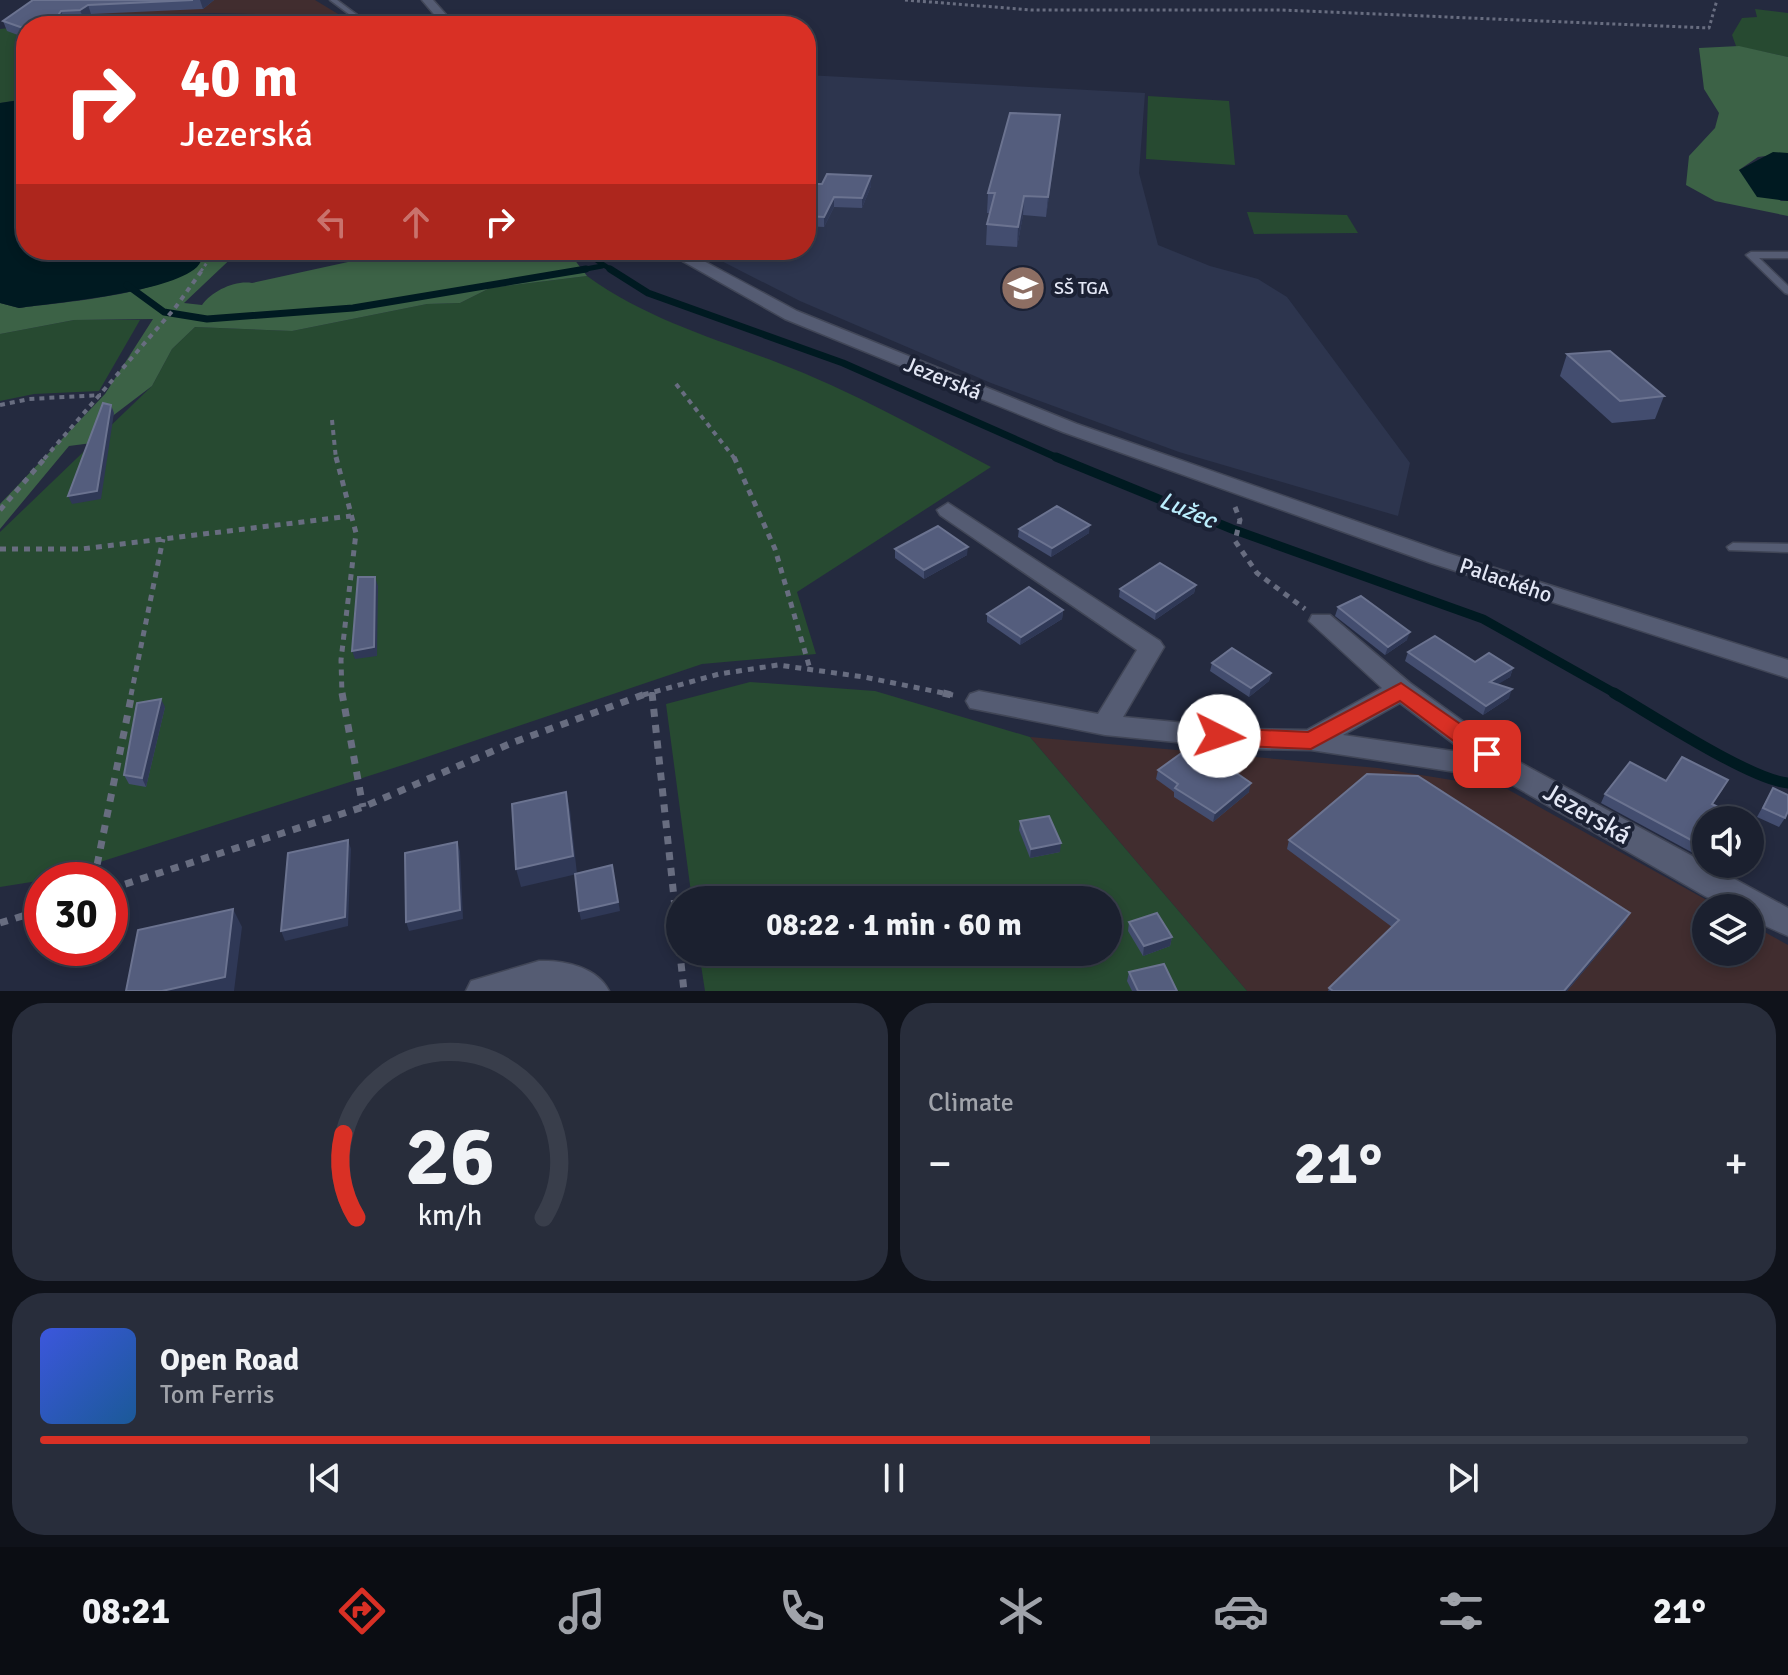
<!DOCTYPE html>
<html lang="en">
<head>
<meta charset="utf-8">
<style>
  body { margin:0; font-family:Signika,sans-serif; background:#282d3b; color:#f1f3f6; height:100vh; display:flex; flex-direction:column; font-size:30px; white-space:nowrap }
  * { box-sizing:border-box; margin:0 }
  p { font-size:26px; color:#a0a3aa }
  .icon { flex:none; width:44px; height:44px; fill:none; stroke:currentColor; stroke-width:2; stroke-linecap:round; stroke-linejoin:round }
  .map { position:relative; height:991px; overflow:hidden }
  .drawer { display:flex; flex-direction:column; gap:12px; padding:12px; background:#0f121a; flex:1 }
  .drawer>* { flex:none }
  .hud { position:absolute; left:16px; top:16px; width:800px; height:244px; border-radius:32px; box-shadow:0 4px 12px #0003,0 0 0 2px #393e4b; background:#d93025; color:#fff; overflow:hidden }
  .controls { position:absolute; left:1692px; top:806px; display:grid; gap:16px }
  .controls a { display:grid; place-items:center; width:72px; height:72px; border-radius:50%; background:#1b202f; box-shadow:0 4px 12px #0003,0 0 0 2px #393e4b; font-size:40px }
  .speed { position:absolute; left:24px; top:862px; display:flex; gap:16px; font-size:40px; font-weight:700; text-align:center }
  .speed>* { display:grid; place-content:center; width:104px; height:104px; border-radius:50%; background:#1b202f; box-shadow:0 4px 12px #0003,0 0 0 2px #393e4b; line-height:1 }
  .speed .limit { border:12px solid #d22; background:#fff; color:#111 }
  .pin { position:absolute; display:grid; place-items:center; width:68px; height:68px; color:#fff; margin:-34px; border-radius:16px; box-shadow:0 4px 12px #0006 }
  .me { position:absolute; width:88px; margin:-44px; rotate:94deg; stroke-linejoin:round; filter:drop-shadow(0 0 6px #0008) }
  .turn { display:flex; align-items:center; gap:28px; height:168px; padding:0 32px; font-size:36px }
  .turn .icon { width:104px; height:104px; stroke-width:2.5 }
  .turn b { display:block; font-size:56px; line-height:68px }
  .lanes { display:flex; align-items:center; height:76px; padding:0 32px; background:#0003; justify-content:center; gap:40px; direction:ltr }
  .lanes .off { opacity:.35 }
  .big { font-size:60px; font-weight:800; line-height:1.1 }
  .drawer .tile { flex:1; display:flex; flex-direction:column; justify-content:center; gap:12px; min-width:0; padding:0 28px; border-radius:32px; background:#282d3b }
  .drawer .dial { align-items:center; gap:0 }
  .dial svg { height:208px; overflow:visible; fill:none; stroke:#393e4b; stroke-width:7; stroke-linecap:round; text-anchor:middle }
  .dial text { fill:#f1f3f6; stroke:none }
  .song { display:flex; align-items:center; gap:24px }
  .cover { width:96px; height:96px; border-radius:12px; background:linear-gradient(135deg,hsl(230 70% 55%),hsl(210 70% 35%)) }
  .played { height:8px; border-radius:4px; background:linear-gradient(90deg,#d93025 65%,#393e4b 65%) }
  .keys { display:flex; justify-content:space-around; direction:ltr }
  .heat { display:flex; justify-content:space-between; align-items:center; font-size:44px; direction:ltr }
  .drawer .tiles { flex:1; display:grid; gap:12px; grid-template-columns:1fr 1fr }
  .tile:last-child { grid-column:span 2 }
  .trip { position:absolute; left:666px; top:886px; width:456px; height:80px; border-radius:40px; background:#1b202f; box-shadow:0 4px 12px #0003,0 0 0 2px #393e4b; font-weight:800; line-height:80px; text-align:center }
  .dock { display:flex; height:128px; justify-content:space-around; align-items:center; background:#0b0d13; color:#a0a3aa }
  .dock .icon { width:56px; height:56px }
  .dock .active { color:#d93025 }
  .dock b { font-size:36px; color:#f1f3f6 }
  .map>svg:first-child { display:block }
  .industrial { fill:#412d2f }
  .built { fill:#2d354e }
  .green { fill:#274a31 }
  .forest { fill:#3c6246 }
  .water { fill:#001a21 }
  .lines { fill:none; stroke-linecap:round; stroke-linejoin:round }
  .stream-far4 { stroke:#001a21; stroke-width:4 }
  .stream-far3 { stroke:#001a21; stroke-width:5 }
  .stream-far2 { stroke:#001a21; stroke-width:7 }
  .stream-far1 { stroke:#001a21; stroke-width:9 }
  .stream { stroke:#001a21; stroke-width:11 }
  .service-casing { stroke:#414657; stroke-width:3 }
  .minor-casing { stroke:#414657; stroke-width:3 }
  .tertiary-casing { stroke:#414657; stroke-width:3 }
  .path-far3 { stroke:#686d80; stroke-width:3; stroke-dasharray:3 3; stroke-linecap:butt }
  .path-far2 { stroke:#686d80; stroke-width:4; stroke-dasharray:5 5; stroke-linecap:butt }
  .path-far1 { stroke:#686d80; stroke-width:5; stroke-dasharray:6 6; stroke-linecap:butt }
  .path { stroke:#686d80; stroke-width:7; stroke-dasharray:8 8; stroke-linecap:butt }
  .service { fill:#555c73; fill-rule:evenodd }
  .minor { fill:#555c73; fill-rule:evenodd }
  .tertiary { fill:#555c73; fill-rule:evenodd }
  .wall { fill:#434d6f }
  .shaded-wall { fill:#2f3856 }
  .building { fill:#545d7d; stroke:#6b7390; stroke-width:2 }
  .route { fill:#d93025; stroke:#8d1f18; stroke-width:2 }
  .labels { text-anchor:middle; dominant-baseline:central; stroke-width:8; stroke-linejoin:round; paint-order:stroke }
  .far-poi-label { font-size:18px; fill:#e3e7f5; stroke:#1b2134; text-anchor:start }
  .street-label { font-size:22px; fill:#e3e7f5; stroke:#1b2134 }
  .water-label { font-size:24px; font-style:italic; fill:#bbeefd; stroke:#1b2134 }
  .near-street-label { font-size:26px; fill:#e3e7f5; stroke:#1b2134 }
</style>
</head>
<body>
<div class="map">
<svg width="1788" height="991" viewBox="0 0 1788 991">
  <rect width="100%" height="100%" fill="#242a3f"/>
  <g class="industrial">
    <polygon points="44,0 315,0 353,23 321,26 300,15 212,13 20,17"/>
    <polygon points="1030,737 1378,768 1507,789 1721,908 1706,908 1706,952 1750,952 1750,924 1788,945 1788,991 1247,991"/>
  </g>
  <polygon class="built" points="806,75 1145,93 1139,173 1158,245 1210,266 1258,279 1287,297 1410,463 1398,516 1179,452 991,383 800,301 700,250 806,250"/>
  <g class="green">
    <polygon points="1755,9 1788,13 1788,57 1736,46 1732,35 1742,18 1757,17"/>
    <polygon points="46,24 149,24 154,26 26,26 26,99 0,103 0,29"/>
    <polygon points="1148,96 1229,101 1235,165 1146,159"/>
    <polygon points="1247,212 1347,215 1358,233 1254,234"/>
    <path d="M587,276C645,318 710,337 776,362C850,390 921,430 991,467L797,592L816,654L702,664L406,764L44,880L0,887V532L152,386L172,349L195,327L292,331L427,304L460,303L490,288Z"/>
    <polygon points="74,320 140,320 99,391 34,394 0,401 0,334"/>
    <polygon points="750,682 875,691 1030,737 1247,991 705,991 699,952 1108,952 1108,900 692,900 666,704"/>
  </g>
  <g class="forest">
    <polygon points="1739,46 1788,57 1788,153 1758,157 1739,170 1781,201 1788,201 1788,216 1715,201 1686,185 1689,156 1715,128 1719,113 1704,89 1699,48"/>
    <path d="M224,250H240L184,303L202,305C212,291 235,280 252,283L403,250H567L587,276L490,288L460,303L427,304L292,331L195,327L172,349L152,386L98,427L92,443L69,446L0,529V504L105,394L153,319L74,320L0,334V303L19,308C62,302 184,294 204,255Z"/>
  </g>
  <g class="water">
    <path d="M26,99V250H206C204,255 201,263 197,267C168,293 60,302 19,308L0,303V103Z"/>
    <polygon points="1773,152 1788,153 1788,201 1757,197 1739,170"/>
  </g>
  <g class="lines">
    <polyline class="stream-far4" points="61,23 210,17 295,26"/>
    <g class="stream-far3">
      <polyline points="581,250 613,271"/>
      <polyline points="575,271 602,266"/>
    </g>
    <g class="stream-far2">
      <polyline points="610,269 648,293 843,363 1060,459"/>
      <polyline points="127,285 164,312 207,319 353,308 586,269"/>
    </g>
    <polyline class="stream-far1" points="1056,457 1232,529 1483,619 1618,695"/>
    <path class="stream" d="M1614,693C1652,715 1751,780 1788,783"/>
    <g class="service-casing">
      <g id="service">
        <polygon points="330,0 337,0 372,26 365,26"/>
        <polygon points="151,21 187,26 63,25 66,23"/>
        <polygon points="1788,252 1788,258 1759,258 1788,286 1788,294 1785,293 1746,255 1751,252"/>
        <polygon points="1733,543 1788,544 1788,552 1729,550 1727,547"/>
      </g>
    </g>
    <g class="minor-casing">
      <g id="minor">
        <path d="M948,503L1160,641L1164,647L1123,717L1247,729L1307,730L1382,688L1309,621L1312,615H1330L1410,683L1519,762L1788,908V936L1750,919V908H1729L1705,896L1502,779L1311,750L1247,749L1105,735L970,708L966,701L970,694L979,691L1098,714L1137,650L940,515L937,510ZM1400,703L1466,753L1343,735Z"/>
        <path d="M539,961C564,960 597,967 609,991H466L471,981Z"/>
      </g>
    </g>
    <g class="tertiary-casing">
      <g id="tertiary">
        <polygon points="422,0 433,0 456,26 444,26"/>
        <polygon points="663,250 683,250 797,311 1077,424 1447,553 1788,660 1788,678 1431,563 1063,432 785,319"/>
      </g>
    </g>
    <g class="path-far3">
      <polyline points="905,0 1032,10 1281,10 1709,28 1717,0"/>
      <polyline points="201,271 216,250"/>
    </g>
    <g class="path-far2">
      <polyline points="676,384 735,459"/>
      <polyline points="0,405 29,399 101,395"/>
      <polyline points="332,420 336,459"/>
      <polyline points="44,459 175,308 203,269"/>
    </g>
    <g class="path-far1">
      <polyline points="336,457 356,533 341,660 342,695"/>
      <polyline points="734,457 775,549 810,669"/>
      <polyline points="1235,507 1240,520 1235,541 1257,573 1305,609"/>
      <polyline points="0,510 46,457"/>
      <polyline points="0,549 81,549 351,516"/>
      <polyline points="652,692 652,695"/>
      <polyline points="131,695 163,539"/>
      <polyline points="643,695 719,674 778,665 864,677 953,695"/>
    </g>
    <g class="path">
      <polyline points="342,693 363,807"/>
      <polyline points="652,693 684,991"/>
      <polyline points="943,693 956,696"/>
      <polyline points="94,880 132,693"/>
      <polyline points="110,889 363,807 514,742 648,693"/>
      <polyline points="0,923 42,910"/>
    </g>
    <use href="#service" class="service"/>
    <use href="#minor" class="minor"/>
    <use href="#tertiary" class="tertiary"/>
  </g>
  <g class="wall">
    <polygon points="33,0 214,0 203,9 91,14 84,20 68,20 70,26 26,26 26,38 7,31 3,21"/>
    <polygon points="1058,134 1046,217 1023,215 1017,247 986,245 987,224 990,213 987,213 988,193"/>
    <polygon points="806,185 871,186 862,208 834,207 824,227 806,226"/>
    <polygon points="1567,354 1664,396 1655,419 1612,423 1560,376"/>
    <polygon points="1019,529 1089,533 1051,557 1018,537"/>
    <polygon points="895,549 967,555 924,579 895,558"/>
    <polygon points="1196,585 1194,593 1155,620 1119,597 1120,589"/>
    <polygon points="1338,607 1407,640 1385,655 1335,616"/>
    <polygon points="1063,610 1062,619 1020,645 987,622 987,614"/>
    <polygon points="1408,652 1513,668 1510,677 1497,684 1509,698 1483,715 1405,661"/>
    <polygon points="1212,663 1271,673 1269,681 1249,697 1210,671"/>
    <polygon points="165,707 146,787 129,784 124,775"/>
    <polygon points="1158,770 1249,792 1213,822 1174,797 1174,792 1156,779"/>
    <polygon points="1666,781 1723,789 1712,804 1706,820 1706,860 1601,803 1605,794"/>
    <polygon points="1773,788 1785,818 1779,827 1757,817"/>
    <polygon points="1020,821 1060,852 1030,858 1019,830"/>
    <polygon points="1289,840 1630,913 1625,922 1567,991 1328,991 1329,988 1392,927 1287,849"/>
    <polygon points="1129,922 1172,937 1170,946 1143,956 1128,931"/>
    <polygon points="1129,972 1177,991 1132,991 1127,981"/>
  </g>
  <g class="shaded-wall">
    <polygon points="200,0 214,0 203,9"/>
    <polygon points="88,5 91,14 84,20 80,10"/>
    <polygon points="61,11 64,20 67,18 70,26 56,26 57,17"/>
    <polygon points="1060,115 1058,134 1046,217 1048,197"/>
    <polygon points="871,176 871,186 862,208 862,198"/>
    <polygon points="1024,196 1023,215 1017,247 1018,227"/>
    <polygon points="834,197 834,207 824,227 824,217"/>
    <polygon points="111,405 114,413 101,499 72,504 68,496"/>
    <polygon points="1090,525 1089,533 1051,557 1052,548"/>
    <polygon points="968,547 967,555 924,579 924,570"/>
    <polygon points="375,577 378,586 377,656 355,659 352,651"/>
    <polygon points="1196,585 1194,593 1155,620 1156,612"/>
    <polygon points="1063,610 1062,619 1020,645 1021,637"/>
    <polygon points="1410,632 1407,640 1385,655 1388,647"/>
    <polygon points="1513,668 1510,677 1487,691 1490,682"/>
    <polygon points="1271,673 1269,681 1249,697 1251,688"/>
    <polygon points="1512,689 1509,698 1483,715 1486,706"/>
    <polygon points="161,699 165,707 146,787 142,778"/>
    <polygon points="1251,783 1249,792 1213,822 1215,813"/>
    <polygon points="566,792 570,810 577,874 521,887 516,869"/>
    <polygon points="348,840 351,849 348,926 285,941 281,931"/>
    <polygon points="457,842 460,851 463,919 409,931 406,922"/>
    <polygon points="1061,843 1060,852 1030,858 1031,849"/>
    <polygon points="612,865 620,911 581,920 579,911"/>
    <polygon points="233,909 242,927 234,991 162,991"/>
    <polygon points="1630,913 1625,922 1567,991 1564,991"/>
    <polygon points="1172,937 1170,946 1143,956 1144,946"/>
  </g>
  <g class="building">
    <polygon points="33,0 193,0 88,5 80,10 61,11 57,17 67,18 56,26 26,26 26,29 3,21"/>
    <polygon points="1010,113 1060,115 1048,197 1024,196 1018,227 987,224 995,193 988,193"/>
    <polygon points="827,174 871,176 862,198 834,197 824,217 806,216 806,185 807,184 822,184"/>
    <polygon points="1610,351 1664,396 1620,401 1567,354"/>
    <polygon points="103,403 111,405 97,491 68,496"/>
    <polygon points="1057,506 1090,525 1052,548 1019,529"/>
    <polygon points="938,526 968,547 924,570 895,549"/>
    <polygon points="1160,563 1196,585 1156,612 1120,589"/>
    <polygon points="358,577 375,577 374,647 352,651"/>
    <polygon points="1029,587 1063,610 1021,637 987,614"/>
    <polygon points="1361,596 1410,632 1388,647 1338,607"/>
    <polygon points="1435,636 1475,662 1489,653 1513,668 1490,682 1512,689 1486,706 1408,652"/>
    <polygon points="1232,648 1271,673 1251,688 1212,663"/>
    <polygon points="161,699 142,778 124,775 137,703"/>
    <polygon points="1194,744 1251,783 1215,813 1175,788 1178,784 1158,770"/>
    <polygon points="1682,757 1728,780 1712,804 1743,820 1706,820 1706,848 1605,794 1630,762 1666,781"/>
    <polygon points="1367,774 1418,776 1630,913 1564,991 1333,991 1329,988 1399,920 1289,840"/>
    <polygon points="1773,788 1788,795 1788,811 1785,818 1763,808"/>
    <polygon points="566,792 573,856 516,869 512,804"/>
    <polygon points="1049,816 1061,843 1031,849 1020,821"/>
    <polygon points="348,840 345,917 281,931 288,853"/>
    <polygon points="457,842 460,910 406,922 405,853"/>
    <polygon points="612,865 618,902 579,911 575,874"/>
    <polygon points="1091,895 1093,900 1069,899"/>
    <polygon points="233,909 225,977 162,991 126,991 138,930"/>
    <polygon points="1157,913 1172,937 1144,946 1129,922"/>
    <polygon points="1164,964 1177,991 1138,991 1129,972"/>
  </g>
  <polygon class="route" points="1401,683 1495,748 1499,754 1495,760 1479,760 1400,701 1311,749 1219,745 1208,736 1219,728 1308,732"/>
  <defs>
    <g id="school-disc" transform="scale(2.3)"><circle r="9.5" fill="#8d6e63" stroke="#1b2134"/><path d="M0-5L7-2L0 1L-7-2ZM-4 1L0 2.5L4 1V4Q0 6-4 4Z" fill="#fff"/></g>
  </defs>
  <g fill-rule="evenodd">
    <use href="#school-disc" x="1023" y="288"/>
  </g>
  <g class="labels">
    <g class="far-poi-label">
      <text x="1054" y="288">SŠ TGA</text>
    </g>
    <g class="street-label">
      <text transform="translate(943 378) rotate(22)">Jezerská</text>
      <text transform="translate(1506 580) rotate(19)">Palackého</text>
    </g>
    <g class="water-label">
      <text transform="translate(1188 510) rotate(23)">Lužec</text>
    </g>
    <g class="near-street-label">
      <text transform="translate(1587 814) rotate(30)">Jezerská</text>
    </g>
  </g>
</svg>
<div class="controls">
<a><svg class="icon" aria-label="sound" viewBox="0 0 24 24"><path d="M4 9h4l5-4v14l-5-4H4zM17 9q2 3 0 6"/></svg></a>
<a><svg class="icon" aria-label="layers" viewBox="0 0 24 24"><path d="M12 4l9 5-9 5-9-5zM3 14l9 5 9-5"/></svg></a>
</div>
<div class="speed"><div class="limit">30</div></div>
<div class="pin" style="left:1487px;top:754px;background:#d93025"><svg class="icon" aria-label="arrive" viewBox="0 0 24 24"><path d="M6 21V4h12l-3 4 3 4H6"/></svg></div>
<svg class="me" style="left:1219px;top:736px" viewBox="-20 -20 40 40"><circle r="19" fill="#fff"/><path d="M0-13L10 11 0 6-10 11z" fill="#d93025"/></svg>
<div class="trip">08:22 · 1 min · 60 m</div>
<div class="hud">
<div class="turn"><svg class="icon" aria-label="right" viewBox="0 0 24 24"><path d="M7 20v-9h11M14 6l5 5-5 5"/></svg><div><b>40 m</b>Jezerská</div></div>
<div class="lanes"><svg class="icon off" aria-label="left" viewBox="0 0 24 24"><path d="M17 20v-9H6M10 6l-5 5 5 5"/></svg><svg class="icon off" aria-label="ahead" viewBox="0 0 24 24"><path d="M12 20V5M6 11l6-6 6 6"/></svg><svg class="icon" aria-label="right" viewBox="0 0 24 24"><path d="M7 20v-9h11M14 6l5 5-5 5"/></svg></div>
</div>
</div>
<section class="drawer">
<div class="tiles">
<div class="tile dial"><svg viewBox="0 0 100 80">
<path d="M14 69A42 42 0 1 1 86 69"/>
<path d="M14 69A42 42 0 0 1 9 37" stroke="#d93025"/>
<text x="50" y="56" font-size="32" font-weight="700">26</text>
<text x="50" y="72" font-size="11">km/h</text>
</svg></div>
<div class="tile"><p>Climate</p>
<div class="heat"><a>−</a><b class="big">21°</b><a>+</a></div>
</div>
<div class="tile">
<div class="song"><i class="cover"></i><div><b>Open Road</b><p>Tom Ferris</p></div></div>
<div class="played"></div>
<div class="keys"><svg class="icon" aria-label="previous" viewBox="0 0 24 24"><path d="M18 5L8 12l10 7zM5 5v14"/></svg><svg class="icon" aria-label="pause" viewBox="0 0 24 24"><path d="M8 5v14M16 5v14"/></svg><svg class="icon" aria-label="next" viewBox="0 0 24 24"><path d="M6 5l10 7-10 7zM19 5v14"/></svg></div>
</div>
</div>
</section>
<nav class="dock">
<b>08:21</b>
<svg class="icon active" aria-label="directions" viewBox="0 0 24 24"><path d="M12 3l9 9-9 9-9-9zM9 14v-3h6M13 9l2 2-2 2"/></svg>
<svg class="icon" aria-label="music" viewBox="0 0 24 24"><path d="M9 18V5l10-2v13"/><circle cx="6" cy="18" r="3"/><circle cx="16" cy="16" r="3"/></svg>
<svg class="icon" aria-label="phone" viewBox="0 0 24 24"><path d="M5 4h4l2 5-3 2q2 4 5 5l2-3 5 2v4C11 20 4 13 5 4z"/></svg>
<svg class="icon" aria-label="climate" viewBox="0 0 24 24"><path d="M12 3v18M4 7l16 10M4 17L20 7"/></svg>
<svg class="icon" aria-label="car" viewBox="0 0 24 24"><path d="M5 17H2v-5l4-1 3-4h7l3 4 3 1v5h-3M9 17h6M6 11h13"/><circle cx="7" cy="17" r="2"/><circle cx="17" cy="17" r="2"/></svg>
<svg class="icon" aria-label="filters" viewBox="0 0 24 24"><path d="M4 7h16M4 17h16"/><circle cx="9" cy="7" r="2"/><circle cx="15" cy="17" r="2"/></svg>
<b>21°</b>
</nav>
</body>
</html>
